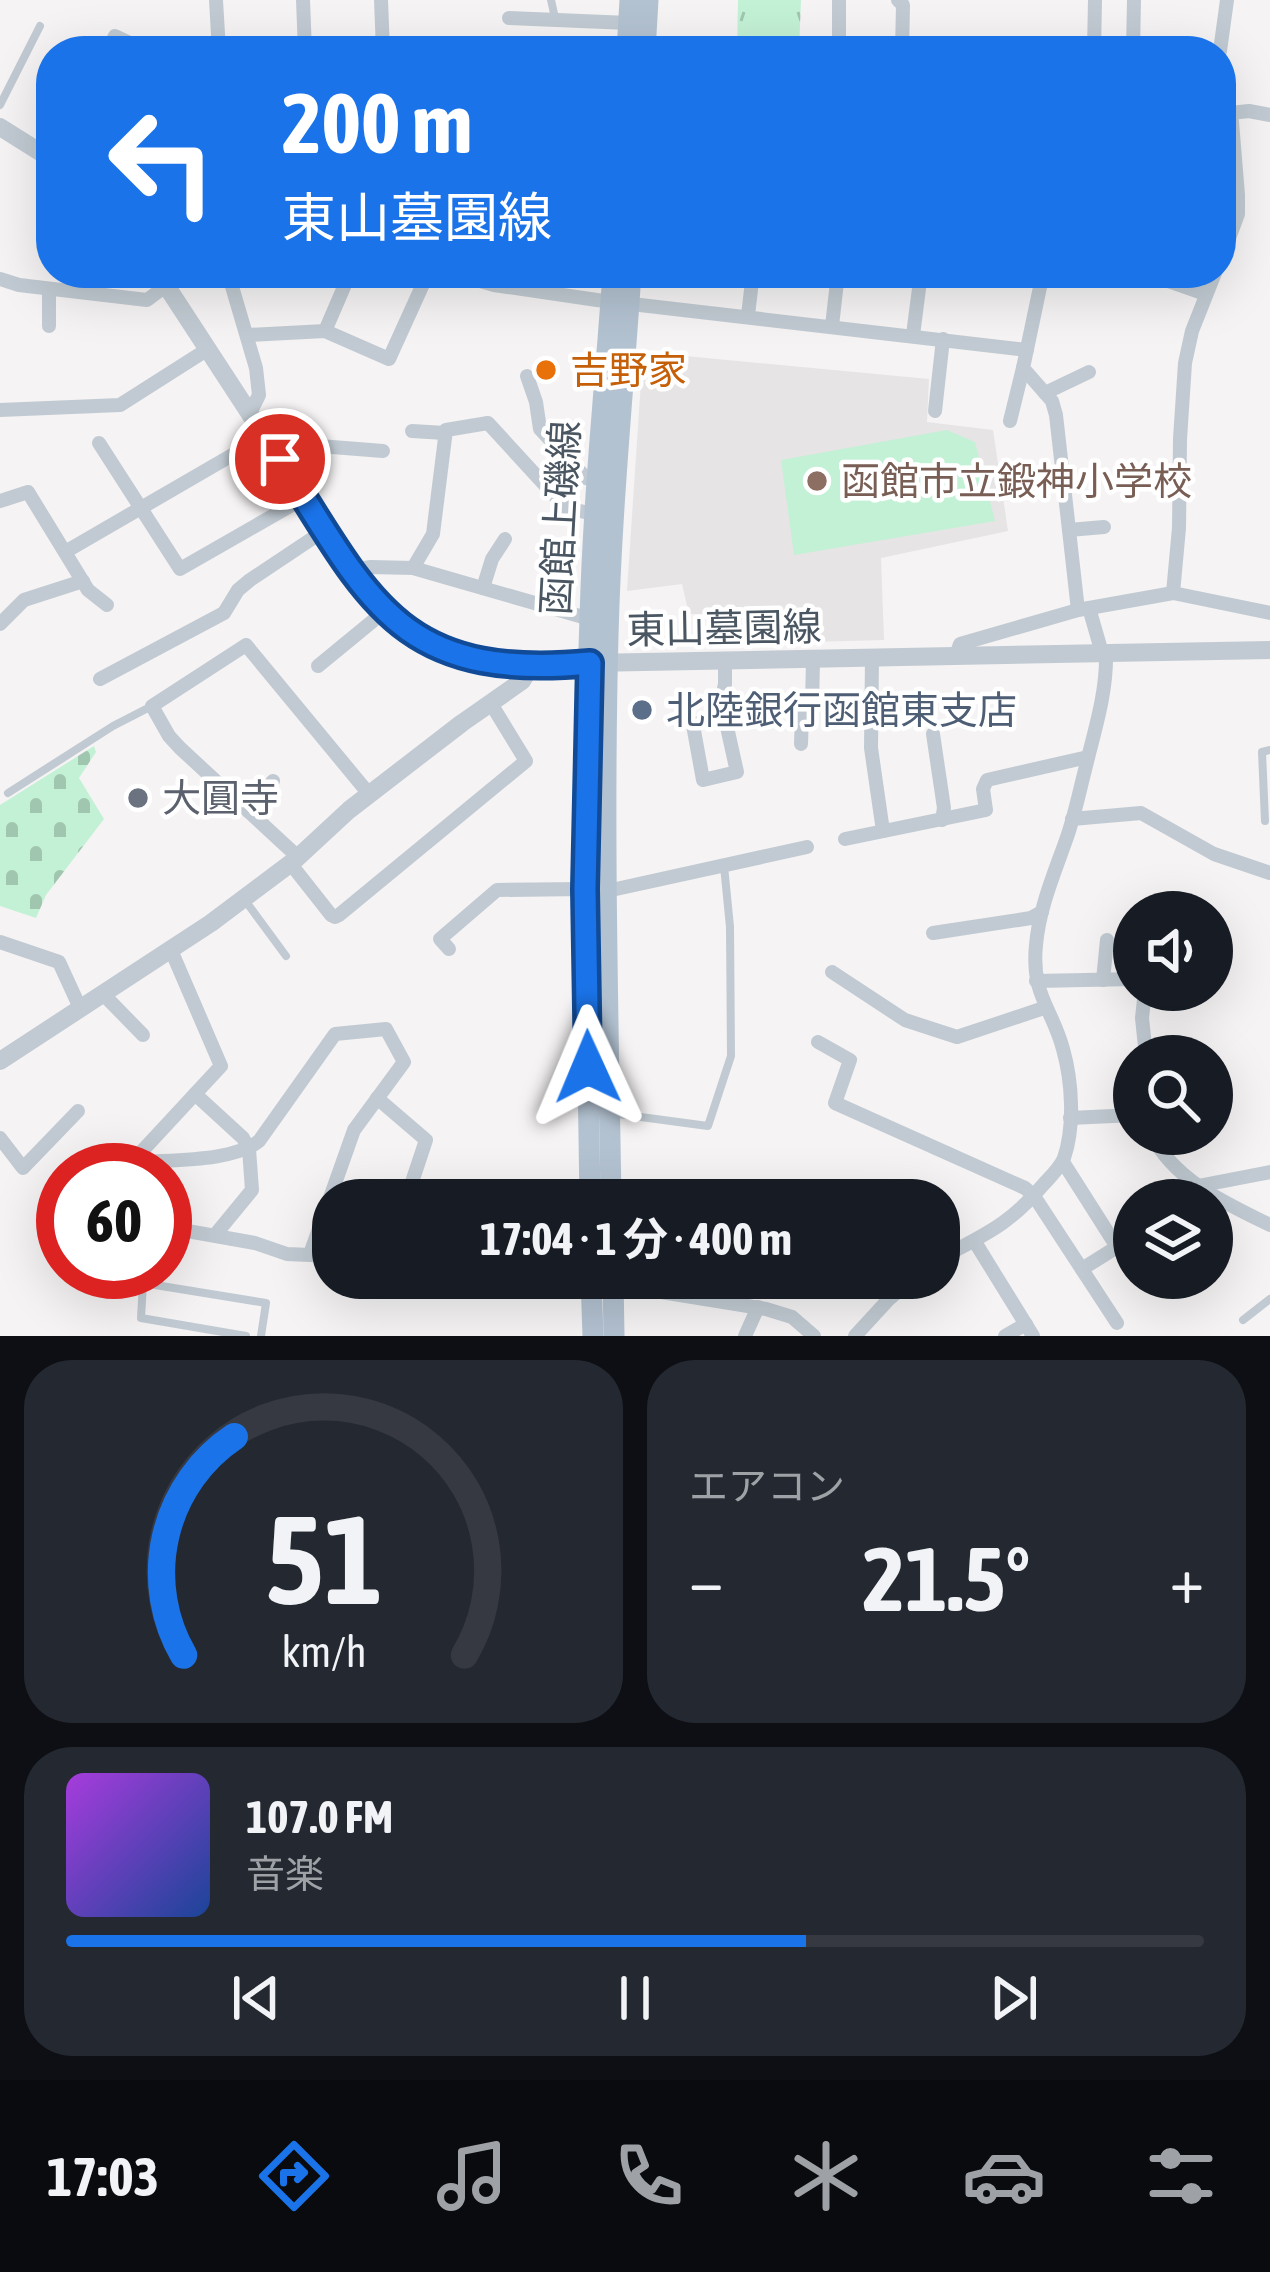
<!DOCTYPE html>
<html lang="ja">
<head>
<meta charset="utf-8">
<style>
  body { margin:0; font-family:"Asap Condensed","Noto Sans JP",sans-serif; background:#242831; color:#f1f3f6; height:100vh; display:flex; flex-direction:column; font-size:45px; white-space:nowrap }
  * { box-sizing:border-box; margin:0 }
  p { font-size:39px; color:#9ea1a6 }
  .icon { flex:none; width:66px; height:66px; fill:none; stroke:currentColor; stroke-width:2; stroke-linecap:round; stroke-linejoin:round }
  .map { position:relative; height:1336px; overflow:hidden }
  .panel { display:flex; flex-direction:column; gap:24px; padding:24px; background:#0d0f14; flex:1 }
  .panel>* { flex:none }
  .top-card { position:absolute; left:36px; top:36px; width:1200px; height:252px; border-radius:48px; box-shadow:0 12px 48px #0002; background:#1a73e8; color:#fff; overflow:hidden }
  .buttons { position:absolute; left:1113px; top:891px; display:grid; gap:24px }
  .buttons a { display:grid; place-items:center; width:120px; height:120px; border-radius:50%; background:#171b24; box-shadow:0 12px 48px #0002; font-size:60px }
  .speed { position:absolute; left:36px; top:1143px; display:flex; gap:24px; font-size:60px; font-weight:700; text-align:center }
  .speed>* { display:grid; place-content:center; width:156px; height:156px; border-radius:50%; background:#171b24; box-shadow:0 12px 48px #0002; line-height:1 }
  .speed .limit { border:18px solid #d22; background:#fff; color:#111 }
  .pin { position:absolute; display:grid; place-items:center; width:102px; height:102px; color:#fff; margin:-51px; border:6px solid #fff; border-radius:50%; box-shadow:0 3px 12px #0007 }
  .me { position:absolute; width:132px; margin:-66px; rotate:359deg; stroke-linejoin:round; filter:drop-shadow(0 0 9px #0008) }
  .turn { display:flex; align-items:center; gap:42px; height:252px; padding:0 48px; font-size:54px }
  .turn .icon { width:156px; height:156px; stroke-width:2.5 }
  .turn b { display:block; font-size:84px; line-height:102px }
  .big { font-size:90px; font-weight:700; line-height:1.1 }
  .panel .widget { flex:1; display:flex; flex-direction:column; justify-content:center; gap:18px; min-width:0; padding:0 42px; border-radius:48px; background:#242831 }
  .panel .dial { align-items:center; gap:0 }
  .dial svg { height:312px; overflow:visible; fill:none; stroke:#363941; stroke-width:7; stroke-linecap:round; text-anchor:middle }
  .dial text { fill:#f1f3f6; stroke:none }
  .song { display:flex; align-items:center; gap:36px }
  .cover { width:144px; height:144px; border-radius:18px; background:linear-gradient(135deg,hsl(280 70% 55%),hsl(220 70% 35%)) }
  .played { height:12px; border-radius:6px; background:linear-gradient(90deg,#1a73e8 65%,#363941 65%) }
  .keys { display:flex; justify-content:space-around; direction:ltr }
  .heat { display:flex; justify-content:space-between; align-items:center; font-size:66px; direction:ltr }
  .panel .tiles { flex:1; display:grid; gap:24px; grid-template-columns:1fr 1fr }
  .widget:last-child { grid-column:span 2 }
  .trip { position:absolute; left:312px; top:1179px; width:648px; height:120px; border-radius:48px; background:#171b24; box-shadow:0 12px 48px #0002; font-weight:700; line-height:120px; text-align:center }
  .tab-bar { display:flex; height:192px; justify-content:space-around; align-items:center; background:#090b0e; color:#9ea1a6 }
  .tab-bar .icon { width:84px; height:84px }
  .tab-bar .on { color:#1a73e8 }
  .tab-bar b { font-size:54px; color:#f1f3f6 }
  .map>svg:first-child { display:block }
  .education { fill:#e6e4e5 }
  .green { fill:#c3f1d5 }
  .cemetery { fill:url(#cemetery-stones) }
  .park { fill:url(#park-tufts) }
  .lines { fill:none; stroke-linecap:round; stroke-linejoin:round }
  .service { stroke:#c1cad2; stroke-width:8 }
  .minor { stroke:#c1cad2; stroke-width:14 }
  .tertiary { stroke:#c1cad2; stroke-width:18 }
  .primary { stroke:#b3c2d1; stroke-width:21 }
  .route-casing { stroke:#114b97; stroke-width:30 }
  .route { stroke:#1a73e8; stroke-width:21 }
  .food-dot { fill:#e8710a; stroke:#fff; stroke-width:4.5 }
  .education-dot { fill:#8d6e63; stroke:#fff; stroke-width:4.5 }
  .service-dot { fill:#5c6f8a; stroke:#fff; stroke-width:4.5 }
  .worship-dot { fill:#6b7280; stroke:#fff; stroke-width:4.5 }
  .labels { text-anchor:middle; dominant-baseline:central; stroke-width:9; stroke-linejoin:round; paint-order:stroke }
  .food-label { font-size:39px; fill:#c56008; stroke:#fff; text-anchor:start }
  .education-label { font-size:39px; fill:#785e54; stroke:#fff; text-anchor:start }
  .street-label { font-size:39px; fill:#4a5661; stroke:#fff }
  .service-label { font-size:39px; fill:#4e5e75; stroke:#fff; text-anchor:start }
  .worship-label { font-size:39px; fill:#5b616d; stroke:#fff; text-anchor:start }
</style>
</head>
<body>
<div class="map">
<svg width="1270" height="1336" viewBox="0 0 1270 1336">
  <defs>
    <pattern id="cemetery-stones" width="16" height="16" patternUnits="userSpaceOnUse" patternTransform="scale(3)"><rect width="16" height="16" fill="#c3f1d5"/><path d="M2 7V4a2 2 0 0 1 4 0v3zM10 15v-3a2 2 0 0 1 4 0v3z" fill="#a0c6b0"/></pattern>
    <pattern id="park-tufts" width="24" height="20" patternUnits="userSpaceOnUse" patternTransform="scale(3)"><rect width="24" height="20" fill="#c3f1d5"/><path d="M3 7l-1-3M5 7V3M7 7l1-3M15 17l-1-3M17 17v-4M19 17l1-3" fill="none" stroke="#a0c6b0"/></pattern>
  </defs>
  <rect width="100%" height="100%" fill="#f5f3f3"/>
  <polygon class="education" points="643,352 929,379 927,422 993,430 1008,531 881,558 884,640 731,644 727,614 689,614 682,584 627,591"/>
  <polygon class="green" points="947,430 975,442 995,521 794,555 781,460"/>
  <polygon class="cemetery" points="94,746 96,752 79,778 104,819 46,895 36,918 0,906 0,805"/>
  <polygon class="park" points="738,0 801,0 799,51 737,51"/>
  <g class="lines">
    <g class="service">
      <polyline points="551,0 555,18"/>
      <polyline points="0,105 40,26"/>
      <polyline points="8,793 113,726 150,707"/>
      <polyline points="1265,821 1262,752 1270,750"/>
      <polyline points="244,899 286,956"/>
      <polyline points="611,1113 708,1126 731,1056 730,927 724,866"/>
      <polyline points="1243,1320 1270,1299"/>
      <polyline points="246,1336 141,1318 143,1283 266,1303 261,1336"/>
    </g>
    <g class="minor">
      <polyline points="216,0 219,51"/>
      <polyline points="303,0 305,51"/>
      <polyline points="381,0 383,51"/>
      <polyline points="898,0 903,5 902,51"/>
      <polyline points="509,18 629,23"/>
      <polyline points="107,51 115,36 147,51"/>
      <polyline points="839,51 839,0"/>
      <polyline points="1094,51 1095,0"/>
      <polyline points="1133,51 1134,0"/>
      <polyline points="1220,51 1227,0"/>
      <polyline points="1221,66 1224,97 1232,122 1238,195 1238,214 1221,260"/>
      <polyline points="1221,114 1249,111 1270,115"/>
      <polyline points="228,273 256,368 259,395 250,413"/>
      <polyline points="452,273 494,285 597,300 1027,350"/>
      <polyline points="1043,273 1023,368 1052,401 1056,415 1078,610"/>
      <polyline points="1145,273 1205,294"/>
      <polyline points="0,279 19,285 147,300 183,273"/>
      <polyline points="748,315 753,273"/>
      <polyline points="49,326 49,289"/>
      <polyline points="832,326 838,273"/>
      <polyline points="325,331 350,273"/>
      <polyline points="247,335 325,331 389,359 428,273"/>
      <polyline points="913,335 921,273"/>
      <polyline points="527,376 536,402 540,429 586,478 597,480"/>
      <polyline points="1045,393 1089,372"/>
      <polyline points="0,410 120,405 208,349"/>
      <polyline points="935,411 943,339"/>
      <polyline points="1010,421 1023,368"/>
      <polyline points="412,431 445,433"/>
      <polyline points="99,443 180,569 304,498"/>
      <polyline points="271,444 281,443 383,451"/>
      <polyline points="0,501 28,492 88,590 107,605"/>
      <polyline points="1069,530 1104,527"/>
      <polyline points="65,552 265,436"/>
      <polyline points="413,568 433,534 446,430 488,423 566,508 594,514"/>
      <polyline points="351,570 371,567 413,568 590,619"/>
      <polyline points="483,588 492,559 505,539"/>
      <polyline points="1173,593 1179,528 1180,439 1185,363 1192,331 1215,273"/>
      <polyline points="1089,608 1102,653"/>
      <polyline points="0,624 24,600 83,581"/>
      <polyline points="956,656 960,644 1078,610 1173,593 1270,613"/>
      <polyline points="872,658 871,748 883,831"/>
      <polyline points="318,666 385,611"/>
      <polyline points="100,679 224,613 238,590 250,580 325,530"/>
      <polyline points="718,715 693,725 703,780 737,772 725,718 718,715 725,684 725,661"/>
      <polyline points="933,734 944,808 942,820"/>
      <polyline points="801,744 802,715 812,707 813,659"/>
      <polyline points="248,811 273,781"/>
      <polyline points="1072,819 1141,813 1214,854 1270,873"/>
      <polyline points="845,839 986,810 983,789 987,780 1088,757"/>
      <polyline points="298,857 180,748 169,736 152,706 246,645 369,794"/>
      <polyline points="290,863 331,915 335,917 339,915 526,761 490,702"/>
      <polyline points="933,933 1031,918 1042,912"/>
      <polyline points="0,942 59,962 81,1010"/>
      <polyline points="449,949 440,939 497,890 585,889 607,891 807,847"/>
      <polyline points="832,972 905,1020 957,1037 1044,1008"/>
      <polyline points="1103,980 1107,940"/>
      <polyline points="1036,981 1134,979"/>
      <polyline points="1145,990 1142,1018 1146,1056"/>
      <polyline points="104,995 143,1035"/>
      <polyline points="818,1042 850,1060 835,1103 1025,1188 1034,1196 1117,1323"/>
      <polyline points="195,1094 243,1138 249,1149 252,1190 215,1235"/>
      <polyline points="377,1098 426,1140 406,1200"/>
      <polyline points="1070,1118 1134,1115"/>
      <path d="M1151,1134C1175,1181 1225,1203 1270,1225"/>
      <polyline points="0,1138 23,1168 78,1111"/>
      <polyline points="1063,1162 1117,1247 1082,1269"/>
      <path d="M131,1163C167,1159 231,1163 259,1141L335,1034L386,1029L404,1062L354,1130L310,1254"/>
      <polyline points="131,1163 221,1066 171,950"/>
      <polyline points="1198,1186 1270,1172"/>
      <polyline points="821,1200 826,1200"/>
      <polyline points="165,1227 255,1243 287,1254 333,1256"/>
      <polyline points="975,1242 1033,1336"/>
      <path d="M939,1259C983,1235 1008,1226 1042,1186C1049,1178 1060,1168 1064,1158C1075,1126 1072,1081 1063,1049C1052,1008 1031,995 1036,945C1039,909 1054,874 1066,840C1074,818 1079,793 1085,770C1094,732 1107,693 1106,654"/>
      <polyline points="613,1278 624,1286 766,1309 792,1317 814,1336"/>
      <polyline points="745,1336 758,1307"/>
      <polyline points="855,1336 888,1300 914,1278"/>
      <polyline points="1005,1336 1026,1324"/>
    </g>
    <g class="tertiary">
      <polyline points="0,127 51,159"/>
      <path d="M158,273L364,589C428,663 497,672 590,663L1270,650"/>
      <polyline points="0,1061 211,923 295,860 349,810 462,723 522,681 530,667"/>
    </g>
    <g class="primary">
      <polyline points="627,51 630,0"/>
      <polyline points="645,51 648,0"/>
      <path d="M590,1200C587,1006 583,812 590,618C593,503 605,388 613,273"/>
      <path d="M611,1200C608,1012 603,824 608,636C611,515 623,394 631,273"/>
      <polyline points="591,1278 593,1336"/>
      <polyline points="613,1278 614,1336"/>
    </g>
  </g>
  <g class="lines">
    <g class="route-casing">
      <path id="route" d="M280,459C370,603 401,681 590,663L585,889L588,1067"/>
    </g>
    <use href="#route" class="route"/>
  </g>
  <circle class="food-dot" cx="546" cy="370" r="12"/>
  <circle class="education-dot" cx="817" cy="481" r="12"/>
  <circle class="service-dot" cx="642" cy="710" r="12"/>
  <circle class="worship-dot" cx="138" cy="798" r="12"/>
  <g class="labels">
    <g class="food-label">
      <text x="570" y="370">吉野家</text>
    </g>
    <g class="education-label">
      <text x="841" y="481">函館市立鍛神小学校</text>
    </g>
    <g class="street-label">
      <text transform="translate(560 518) rotate(-87)">函館上磯線</text>
      <text transform="translate(724 628) rotate(-1)">東山墓園線</text>
    </g>
    <g class="service-label">
      <text x="666" y="710">北陸銀行函館東支店</text>
    </g>
    <g class="worship-label">
      <text x="162" y="798">大圓寺</text>
    </g>
  </g>
</svg>
<div class="buttons">
<a><svg class="icon" aria-label="sound" viewBox="0 0 24 24"><path d="M4 9h4l5-4v14l-5-4H4zM17 9q2 3 0 6"/></svg></a>
<a><svg class="icon" aria-label="search" viewBox="0 0 24 24"><circle cx="10" cy="10" r="6"/><path d="M15 15l6 6"/></svg></a>
<a><svg class="icon" aria-label="layers" viewBox="0 0 24 24"><path d="M12 4l9 5-9 5-9-5zM3 14l9 5 9-5"/></svg></a>
</div>
<div class="speed"><div class="limit">60</div></div>
<div class="pin" style="left:280px;top:459px;background:#d93025"><svg class="icon" aria-label="arrive" viewBox="0 0 24 24"><path d="M6 21V4h12l-3 4 3 4H6"/></svg></div>
<svg class="me" style="left:588px;top:1067px" viewBox="-20 -20 40 40"><path d="M0-17L14 15 0 8-14 15z" fill="#1a73e8" stroke="#fff" stroke-width="4"/></svg>
<div class="trip">17:04 · 1 分 · 400 m</div>
<div class="top-card">
<div class="turn"><svg class="icon" aria-label="left" viewBox="0 0 24 24"><path d="M17 20v-9H6M10 6l-5 5 5 5"/></svg><div><b>200 m</b>東山墓園線</div></div>
</div>
</div>
<section class="panel">
<div class="tiles">
<div class="widget dial"><svg viewBox="0 0 100 80">
<path d="M14 69A42 42 0 1 1 86 69"/>
<path d="M14 69A42 42 0 0 1 27 13" stroke="#1a73e8"/>
<text x="50" y="56" font-size="32" font-weight="700">51</text>
<text x="50" y="72" font-size="11">km/h</text>
</svg></div>
<div class="widget"><p>エアコン</p>
<div class="heat"><a>−</a><b class="big">21.5°</b><a>+</a></div>
</div>
<div class="widget">
<div class="song"><i class="cover"></i><div><b>107.0 FM</b><p>音楽</p></div></div>
<div class="played"></div>
<div class="keys"><svg class="icon" aria-label="previous" viewBox="0 0 24 24"><path d="M18 5L8 12l10 7zM5 5v14"/></svg><svg class="icon" aria-label="pause" viewBox="0 0 24 24"><path d="M8 5v14M16 5v14"/></svg><svg class="icon" aria-label="next" viewBox="0 0 24 24"><path d="M6 5l10 7-10 7zM19 5v14"/></svg></div>
</div>
</div>
</section>
<nav class="tab-bar">
<b>17:03</b>
<svg class="icon on" aria-label="directions" viewBox="0 0 24 24"><path d="M12 3l9 9-9 9-9-9zM9 14v-3h6M13 9l2 2-2 2"/></svg>
<svg class="icon" aria-label="music" viewBox="0 0 24 24"><path d="M9 18V5l10-2v13"/><circle cx="6" cy="18" r="3"/><circle cx="16" cy="16" r="3"/></svg>
<svg class="icon" aria-label="phone" viewBox="0 0 24 24"><path d="M5 4h4l2 5-3 2q2 4 5 5l2-3 5 2v4C11 20 4 13 5 4z"/></svg>
<svg class="icon" aria-label="climate" viewBox="0 0 24 24"><path d="M12 3v18M4 7l16 10M4 17L20 7"/></svg>
<svg class="icon" aria-label="car" viewBox="0 0 24 24"><path d="M5 17H2v-5l4-1 3-4h7l3 4 3 1v5h-3M9 17h6M6 11h13"/><circle cx="7" cy="17" r="2"/><circle cx="17" cy="17" r="2"/></svg>
<svg class="icon" aria-label="filters" viewBox="0 0 24 24"><path d="M4 7h16M4 17h16"/><circle cx="9" cy="7" r="2"/><circle cx="15" cy="17" r="2"/></svg>
</nav>
</body>
</html>
